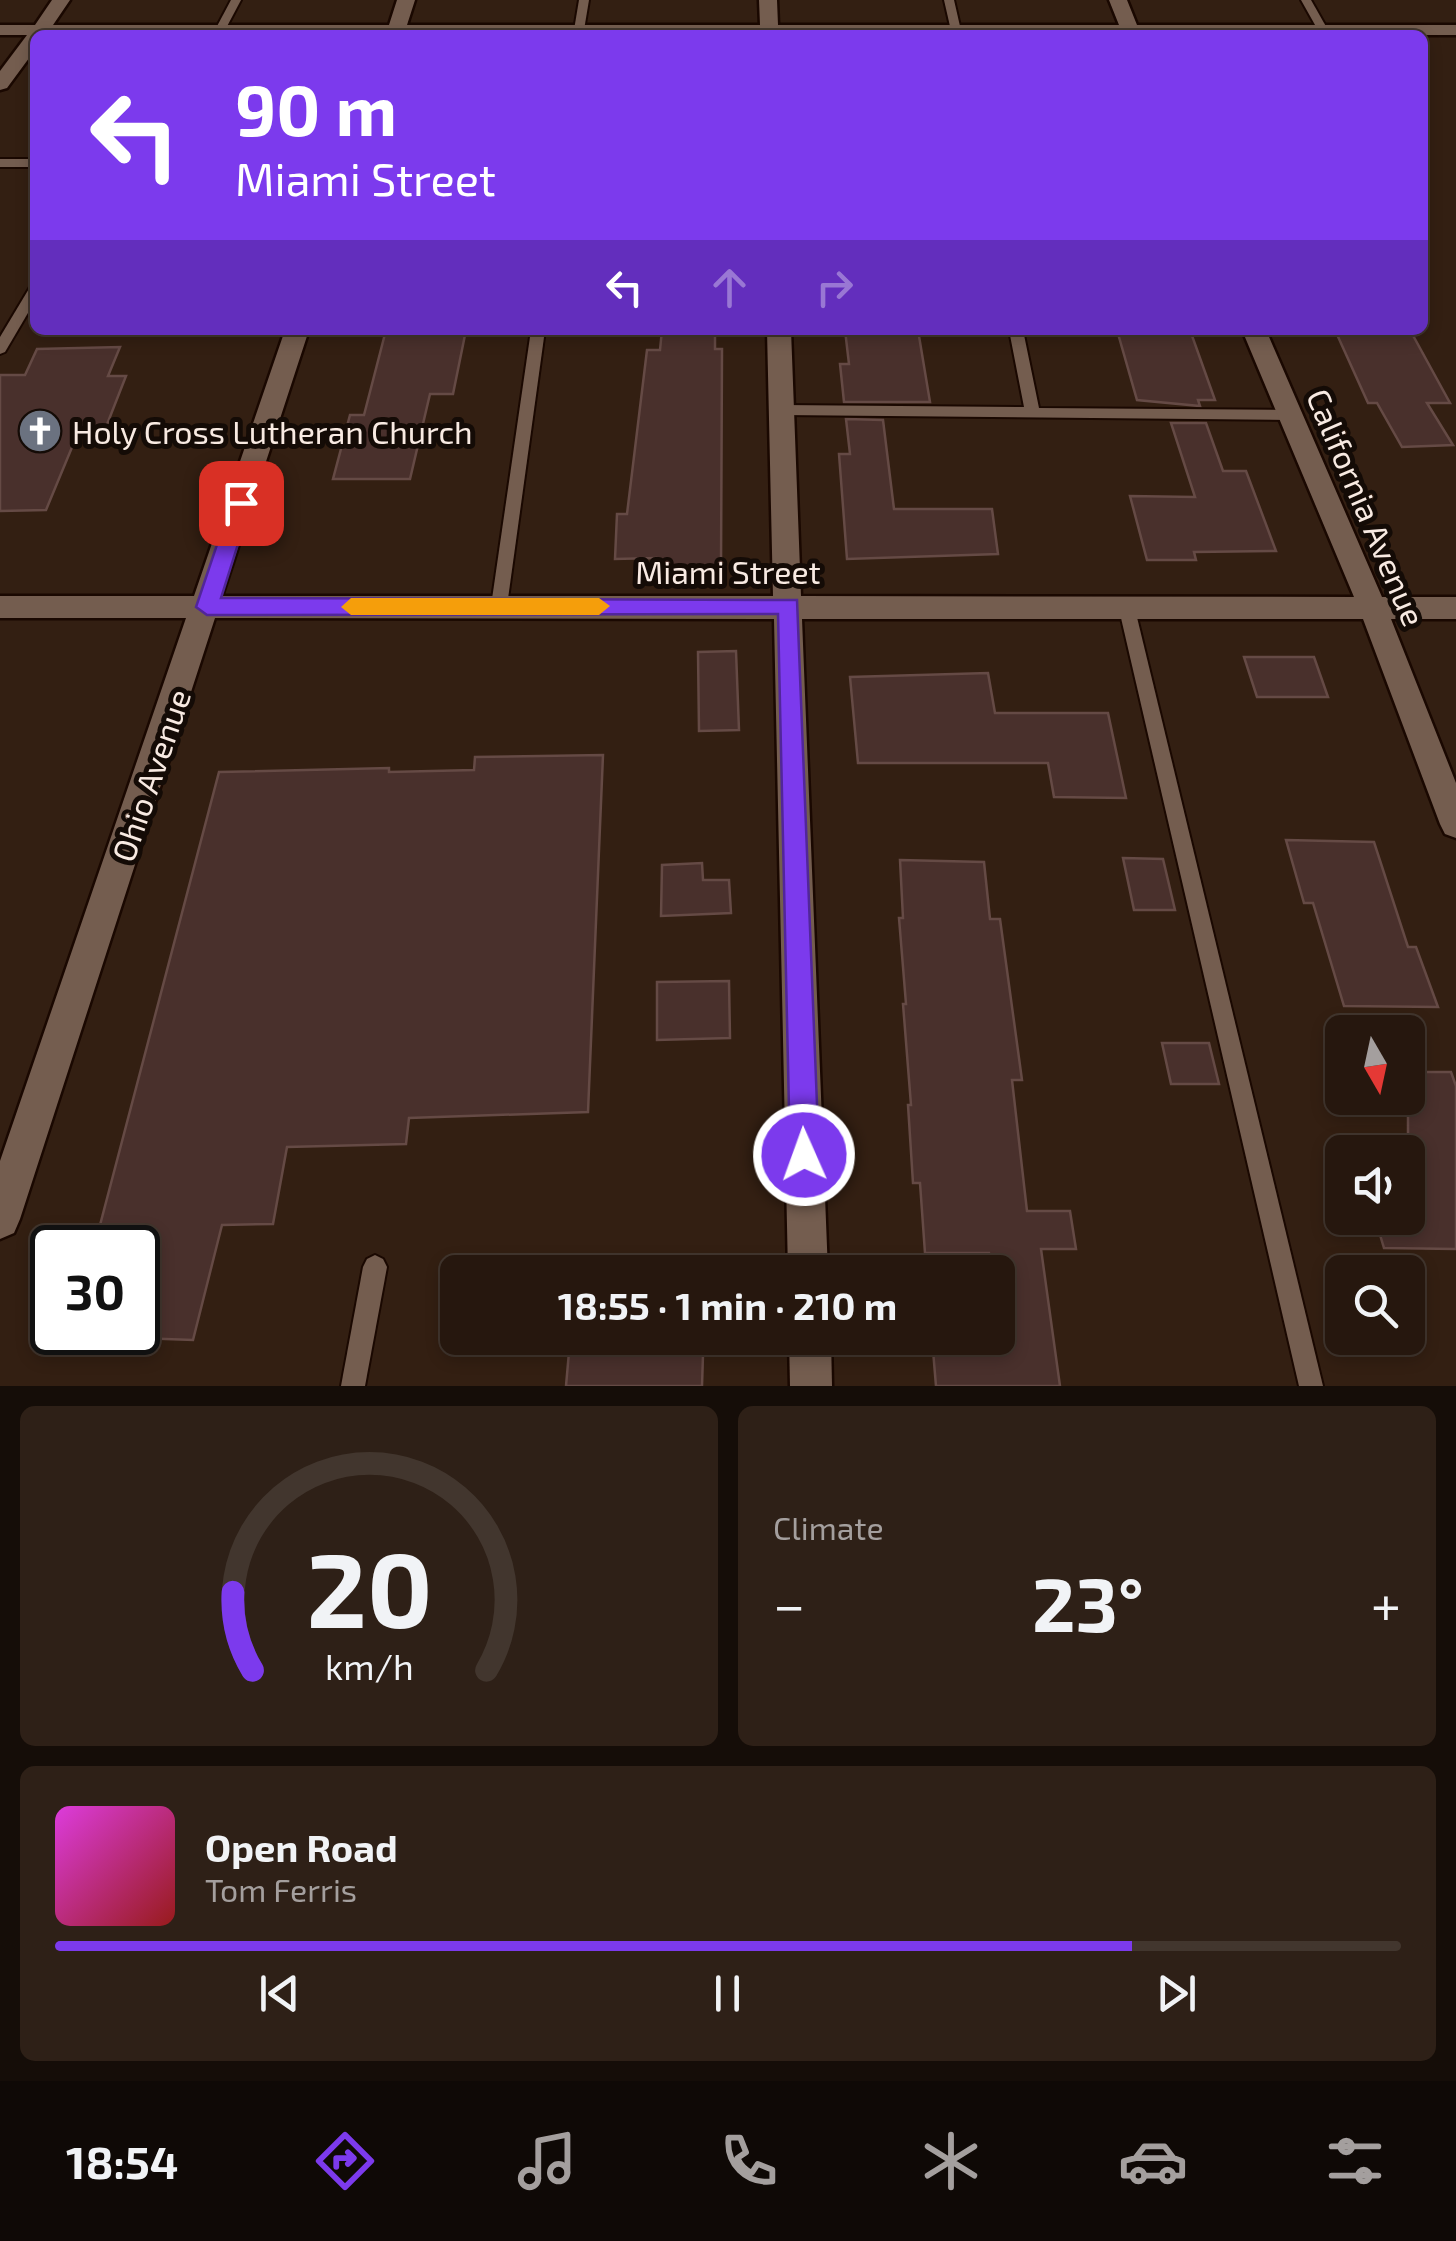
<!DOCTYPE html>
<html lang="en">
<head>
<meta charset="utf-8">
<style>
  body { margin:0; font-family:"Exo 2",sans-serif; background:#2e2017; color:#f1f3f6; height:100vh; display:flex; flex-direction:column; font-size:38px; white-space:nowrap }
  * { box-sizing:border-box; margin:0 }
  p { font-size:32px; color:#a49f9e }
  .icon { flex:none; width:55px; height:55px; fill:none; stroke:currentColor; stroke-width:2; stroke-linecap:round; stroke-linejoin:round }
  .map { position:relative; height:1386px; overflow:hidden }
  .panel { display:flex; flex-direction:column; gap:20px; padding:20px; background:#150d08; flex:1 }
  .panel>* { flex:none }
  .guide { position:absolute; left:30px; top:30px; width:1398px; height:305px; border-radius:15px; box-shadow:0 5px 15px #0003,0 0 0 2px #42362e; background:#7c3aed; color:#fff; overflow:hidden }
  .needle { width:65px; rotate:171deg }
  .fabs { position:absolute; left:1325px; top:1015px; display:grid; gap:20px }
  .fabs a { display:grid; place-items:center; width:100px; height:100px; border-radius:15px; background:#26170e; box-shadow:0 5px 15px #0003,0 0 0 2px #42362e; font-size:50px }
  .speed { position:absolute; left:30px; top:1225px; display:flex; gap:20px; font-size:50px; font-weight:700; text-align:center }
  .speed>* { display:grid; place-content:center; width:130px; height:130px; border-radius:50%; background:#26170e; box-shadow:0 5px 15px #0003,0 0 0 2px #42362e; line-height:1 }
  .speed .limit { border:5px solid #111; border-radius:15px; background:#fff; color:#111 }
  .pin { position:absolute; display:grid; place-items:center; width:85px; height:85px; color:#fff; margin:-42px; border-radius:20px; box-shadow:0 5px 15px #0006 }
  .me { position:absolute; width:110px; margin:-55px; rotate:358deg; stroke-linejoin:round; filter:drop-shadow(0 0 8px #0008) }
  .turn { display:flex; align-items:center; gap:35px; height:210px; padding:0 40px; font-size:45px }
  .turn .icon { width:130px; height:130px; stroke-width:2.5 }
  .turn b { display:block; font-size:70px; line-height:85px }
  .lanes { display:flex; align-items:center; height:95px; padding:0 40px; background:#0003; justify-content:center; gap:50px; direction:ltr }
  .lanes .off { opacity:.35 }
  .big { font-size:75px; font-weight:700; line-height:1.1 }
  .panel .tile { flex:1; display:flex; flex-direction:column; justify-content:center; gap:15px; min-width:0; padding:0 35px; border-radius:15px; background:#2e2017 }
  .panel .dial { align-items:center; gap:0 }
  .dial svg { height:260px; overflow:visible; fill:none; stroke:#42362e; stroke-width:7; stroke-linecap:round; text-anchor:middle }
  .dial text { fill:#f1f3f6; stroke:none }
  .song { display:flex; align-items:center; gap:30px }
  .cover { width:120px; height:120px; border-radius:15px; background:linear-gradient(135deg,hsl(300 70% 55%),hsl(0 70% 35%)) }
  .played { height:10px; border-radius:5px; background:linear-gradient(90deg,#7c3aed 80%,#42362e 80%) }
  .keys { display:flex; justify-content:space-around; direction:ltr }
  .heat { display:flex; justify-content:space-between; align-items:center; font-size:55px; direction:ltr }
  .panel .tiles { flex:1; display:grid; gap:20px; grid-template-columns:1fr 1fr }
  .tile:last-child { grid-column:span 2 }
  .trip { position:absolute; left:440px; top:1255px; width:575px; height:100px; border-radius:15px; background:#26170e; box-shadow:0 5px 15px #0003,0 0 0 2px #42362e; font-weight:700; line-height:100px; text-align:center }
  .dock { display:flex; height:160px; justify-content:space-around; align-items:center; background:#0f0906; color:#a49f9e }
  .dock .icon { width:70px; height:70px }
  .dock .active { color:#7c3aed }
  .dock b { font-size:45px; color:#f1f3f6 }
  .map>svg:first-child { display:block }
  .building { fill:#49302c; stroke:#654a45; stroke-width:2.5 }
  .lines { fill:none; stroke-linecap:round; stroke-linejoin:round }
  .lane-casing { stroke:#1a0801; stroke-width:4 }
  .street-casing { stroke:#1a0801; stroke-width:5 }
  .lane { fill:#745d4f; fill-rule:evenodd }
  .street { fill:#745d4f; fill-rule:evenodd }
  .route { fill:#7c3aed; stroke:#51269a; stroke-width:2.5 }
  .slow { fill:#f59e0b }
  .labels { text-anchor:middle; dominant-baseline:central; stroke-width:10; stroke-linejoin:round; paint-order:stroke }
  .poi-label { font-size:32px; fill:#f8eae2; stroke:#140b06; text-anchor:start }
  .street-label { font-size:32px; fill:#f8eae2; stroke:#140b06 }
</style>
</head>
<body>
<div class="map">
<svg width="1456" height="1386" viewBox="0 0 1456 1386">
  <rect width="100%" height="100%" fill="#331f12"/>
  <g class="building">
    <polygon points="386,330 466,330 453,394 430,394 410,479 333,479 350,415 364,415"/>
    <polygon points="662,330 715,330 715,349 722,349 721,570 655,571 656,558 615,559 617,514 627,514 647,350 660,350"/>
    <polygon points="845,330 918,330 930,402 844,402 840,364 849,364"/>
    <polygon points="1117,330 1190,330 1215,400 1198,400 1200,406 1137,400"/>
    <polygon points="1335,330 1410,330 1450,403 1427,403 1453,445 1402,447 1377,403 1368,403"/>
    <polygon points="120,347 108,376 126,376 106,427 80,428 46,510 0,511 0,375 25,375 37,349"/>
    <polygon points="846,419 883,420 894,509 992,509 998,554 847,559 839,454 850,454"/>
    <polygon points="1171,423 1206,423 1223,471 1246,471 1276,551 1194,552 1196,560 1147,560 1130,496 1195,497"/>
    <polygon points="736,651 739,730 699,731 698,652"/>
    <polygon points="1244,657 1314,657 1328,697 1257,697"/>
    <polygon points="988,673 995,713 1108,713 1126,798 1054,797 1048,763 858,763 850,677"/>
    <polygon points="603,755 588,1112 409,1118 406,1144 287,1147 273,1224 222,1225 193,1340 138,1338 138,1228 99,1229 219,772 389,768 389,772 474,770 475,757"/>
    <polygon points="1286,840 1374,842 1408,947 1416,947 1438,1007 1344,1006 1313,903 1304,903"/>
    <polygon points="1123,858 1163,859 1175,910 1134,910"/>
    <polygon points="900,860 984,862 990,919 1000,919 1022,1080 1012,1080 1027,1211 1070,1211 1076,1249 1041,1249 1060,1386 936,1386 932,1338 998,1338 998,1272 992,1272 989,1253 925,1253 920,1183 913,1183 908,1105 911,1105 903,1004 906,1004 899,918 903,918"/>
    <polygon points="702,863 703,880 729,880 731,913 661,916 662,865"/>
    <polygon points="729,981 730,1038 657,1040 657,982"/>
    <polygon points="1162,1043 1209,1043 1219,1084 1171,1084"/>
    <polygon points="1408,1072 1451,1072 1456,1086 1456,1249 1384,1248 1375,1218 1408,1218"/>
    <polygon points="569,1352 703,1355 702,1386 566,1386"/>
  </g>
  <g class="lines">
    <g class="lane-casing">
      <g id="lane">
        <polygon points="231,0 241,0 224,32 216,32 215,30"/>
        <polygon points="579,0 589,0 584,30 579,33 574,30"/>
        <polygon points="944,0 954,0 962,35 952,35"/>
        <polygon points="1301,0 1311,0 1328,30 1327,32 1319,32"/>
        <rect x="0" y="159" width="35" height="8"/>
        <polygon points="35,286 35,301 5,352 0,354 0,337 30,287"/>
        <polygon points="531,330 545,330 507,606 499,613 491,606"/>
        <polygon points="1009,330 1023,330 1039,408 1290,410 1297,415 1290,420 781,415 774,410 781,405 1024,407"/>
        <polygon points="1126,598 1134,605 1323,1386 1299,1386 1118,605"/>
        <polygon points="375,1255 383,1259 387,1267 365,1386 341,1386 363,1267 367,1259"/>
      </g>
    </g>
    <g class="street-casing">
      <g id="street">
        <polygon points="52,0 70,0 53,25 389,25 397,0 415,0 407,25 760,25 759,0 777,0 778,25 1119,25 1109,0 1127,0 1137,25 1456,25 1456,35 35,35 35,50 7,88 0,90 0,71 27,35 0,35 0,25 35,25"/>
        <polygon points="285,330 309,330 222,596 773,596 767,330 791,330 801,596 1354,597 1242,330 1266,330 1382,597 1456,597 1456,619 1391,619 1456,783 1456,838 1445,834 1440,824 1363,619 802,619 828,1272 788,1272 774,619 215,618 20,1219 14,1233 0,1239 0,1161 186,618 0,618 0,596 194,596"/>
        <polygon points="789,1338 831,1338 832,1386 790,1386"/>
      </g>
    </g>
    <use href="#lane" class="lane"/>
    <use href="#street" class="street"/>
  </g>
  <polygon class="route" points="241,496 251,503 221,598 797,600 819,1155 815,1165 804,1169 794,1165 790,1155 778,614 207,615 196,607 231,503"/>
  <polygon class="slow" points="351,598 599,598 610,606 599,615 351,615 341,607"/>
  <defs>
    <g id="church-disc" transform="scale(2.25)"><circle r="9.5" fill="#6b7280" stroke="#140b06"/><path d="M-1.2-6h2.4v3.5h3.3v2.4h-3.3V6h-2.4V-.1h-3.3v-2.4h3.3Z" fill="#fff"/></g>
  </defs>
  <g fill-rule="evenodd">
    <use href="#church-disc" x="40" y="431"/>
  </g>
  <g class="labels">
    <g class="poi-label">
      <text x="72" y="431">Holy Cross Lutheran Church</text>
    </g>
    <g class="street-label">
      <text transform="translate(1367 507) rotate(67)">California Avenue</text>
      <text x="728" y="571">Miami Street</text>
      <text transform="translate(150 775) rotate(-71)">Ohio Avenue</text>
    </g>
  </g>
</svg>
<div class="fabs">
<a><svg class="needle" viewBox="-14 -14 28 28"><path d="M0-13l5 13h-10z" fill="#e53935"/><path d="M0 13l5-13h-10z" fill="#a49f9e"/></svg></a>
<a><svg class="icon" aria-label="sound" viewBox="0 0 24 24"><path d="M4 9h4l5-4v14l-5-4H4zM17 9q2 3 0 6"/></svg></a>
<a><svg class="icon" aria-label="search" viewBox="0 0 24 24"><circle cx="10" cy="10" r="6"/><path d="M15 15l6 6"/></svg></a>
</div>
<div class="speed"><div class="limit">30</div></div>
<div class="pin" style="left:241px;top:503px;background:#d93025"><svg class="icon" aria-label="arrive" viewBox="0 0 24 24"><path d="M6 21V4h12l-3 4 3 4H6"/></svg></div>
<svg class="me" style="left:804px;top:1155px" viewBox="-20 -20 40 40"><circle r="17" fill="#7c3aed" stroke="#fff" stroke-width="3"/><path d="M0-11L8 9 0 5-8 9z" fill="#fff"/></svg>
<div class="trip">18:55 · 1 min · 210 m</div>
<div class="guide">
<div class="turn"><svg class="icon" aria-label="left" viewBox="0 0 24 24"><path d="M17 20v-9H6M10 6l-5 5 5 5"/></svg><div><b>90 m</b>Miami Street</div></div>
<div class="lanes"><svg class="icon" aria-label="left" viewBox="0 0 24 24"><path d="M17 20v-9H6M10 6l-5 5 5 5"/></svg><svg class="icon off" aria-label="ahead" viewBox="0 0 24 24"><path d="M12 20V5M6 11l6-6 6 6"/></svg><svg class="icon off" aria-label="right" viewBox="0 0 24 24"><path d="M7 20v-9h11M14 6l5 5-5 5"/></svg></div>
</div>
</div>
<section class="panel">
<div class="tiles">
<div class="tile dial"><svg viewBox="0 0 100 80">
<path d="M14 69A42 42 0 1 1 86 69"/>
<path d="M14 69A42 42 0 0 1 8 45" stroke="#7c3aed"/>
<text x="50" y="56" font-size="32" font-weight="700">20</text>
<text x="50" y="72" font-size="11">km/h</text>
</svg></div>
<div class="tile"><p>Climate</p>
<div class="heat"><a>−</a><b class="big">23°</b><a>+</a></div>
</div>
<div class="tile">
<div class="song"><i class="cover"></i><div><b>Open Road</b><p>Tom Ferris</p></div></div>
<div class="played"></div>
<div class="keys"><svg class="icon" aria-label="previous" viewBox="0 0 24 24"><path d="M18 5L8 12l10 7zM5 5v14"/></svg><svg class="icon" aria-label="pause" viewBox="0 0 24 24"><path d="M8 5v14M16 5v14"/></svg><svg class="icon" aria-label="next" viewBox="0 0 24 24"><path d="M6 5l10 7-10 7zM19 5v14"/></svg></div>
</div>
</div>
</section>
<nav class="dock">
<b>18:54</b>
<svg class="icon active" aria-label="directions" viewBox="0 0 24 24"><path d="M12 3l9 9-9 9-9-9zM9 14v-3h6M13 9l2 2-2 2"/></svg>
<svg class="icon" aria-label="music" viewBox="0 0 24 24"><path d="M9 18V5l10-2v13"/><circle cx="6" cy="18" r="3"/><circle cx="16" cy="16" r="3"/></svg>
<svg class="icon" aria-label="phone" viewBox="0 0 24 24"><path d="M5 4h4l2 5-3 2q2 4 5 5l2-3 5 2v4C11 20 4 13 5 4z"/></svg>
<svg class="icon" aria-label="climate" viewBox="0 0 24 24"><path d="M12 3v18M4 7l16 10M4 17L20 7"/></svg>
<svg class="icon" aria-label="car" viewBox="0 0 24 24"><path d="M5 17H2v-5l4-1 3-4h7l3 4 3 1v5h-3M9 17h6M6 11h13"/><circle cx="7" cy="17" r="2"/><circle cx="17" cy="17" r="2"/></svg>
<svg class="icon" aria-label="filters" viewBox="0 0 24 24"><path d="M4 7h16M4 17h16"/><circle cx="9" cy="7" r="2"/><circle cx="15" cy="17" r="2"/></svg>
</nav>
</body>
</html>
